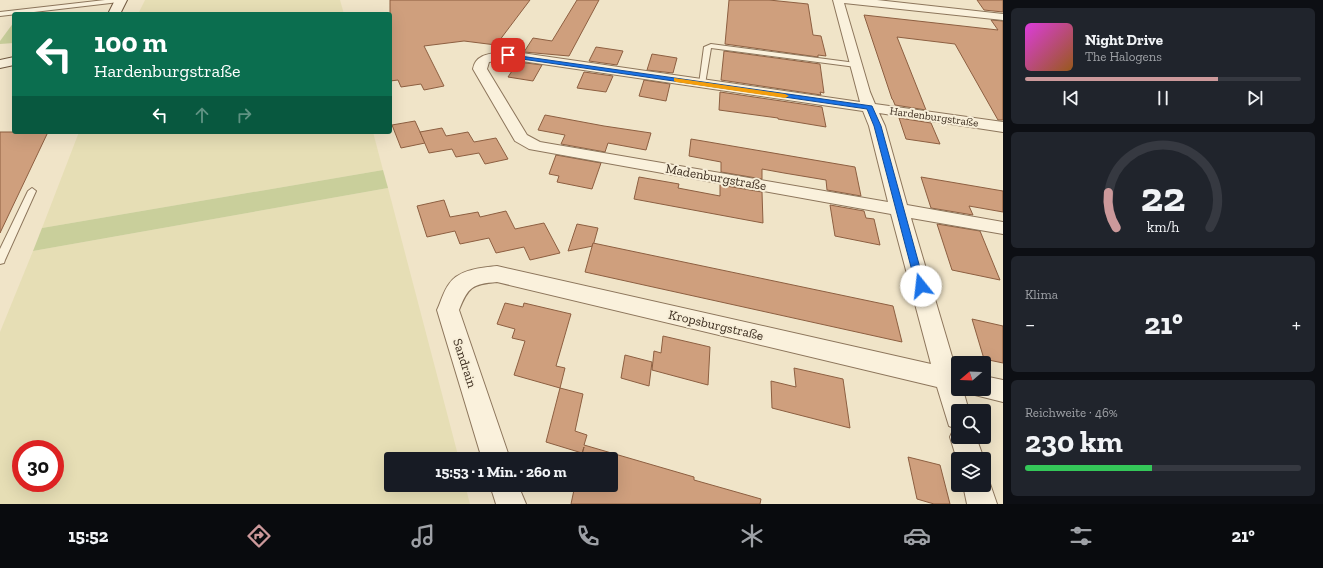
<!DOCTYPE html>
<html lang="de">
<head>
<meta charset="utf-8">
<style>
  body { margin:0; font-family:"Zilla Slab",serif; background:#20242c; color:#f1f3f6; height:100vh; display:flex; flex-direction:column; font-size:15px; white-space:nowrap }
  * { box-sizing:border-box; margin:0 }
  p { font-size:13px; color:#9ea1a6 }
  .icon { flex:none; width:22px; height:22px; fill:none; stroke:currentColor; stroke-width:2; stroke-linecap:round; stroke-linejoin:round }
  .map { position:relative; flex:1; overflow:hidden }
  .details { display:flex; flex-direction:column; gap:8px; padding:8px; background:#0d0f14; width:320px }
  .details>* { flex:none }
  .guide { position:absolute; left:12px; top:12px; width:380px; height:122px; border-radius:4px; box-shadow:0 4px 16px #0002; background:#0b6e4f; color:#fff; overflow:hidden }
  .needle { width:26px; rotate:251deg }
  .buttons { position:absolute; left:951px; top:356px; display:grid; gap:8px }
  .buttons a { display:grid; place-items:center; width:40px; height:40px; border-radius:4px; background:#171b24; box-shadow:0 4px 16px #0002; font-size:20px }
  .speed { position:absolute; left:12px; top:440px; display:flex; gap:8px; font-size:20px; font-weight:700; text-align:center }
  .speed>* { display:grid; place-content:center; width:52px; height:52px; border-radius:50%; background:#171b24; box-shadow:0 4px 16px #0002; line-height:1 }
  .speed .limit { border:6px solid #d22; background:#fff; color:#111 }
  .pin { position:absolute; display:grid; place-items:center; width:34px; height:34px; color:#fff; margin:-17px; border-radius:8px; box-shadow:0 2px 6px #0006 }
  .me { position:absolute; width:44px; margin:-22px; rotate:344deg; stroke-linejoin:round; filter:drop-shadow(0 0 3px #0008) }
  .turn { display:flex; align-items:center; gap:14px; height:84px; padding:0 16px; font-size:18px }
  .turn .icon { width:52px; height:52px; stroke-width:2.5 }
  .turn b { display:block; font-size:28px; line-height:34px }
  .lanes { display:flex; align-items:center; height:38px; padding:0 16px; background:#0003; justify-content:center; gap:20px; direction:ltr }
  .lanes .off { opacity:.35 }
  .big { font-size:30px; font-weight:800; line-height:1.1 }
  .details .widget { flex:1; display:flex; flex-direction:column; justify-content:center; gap:6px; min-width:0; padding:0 14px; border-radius:6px; background:#20242c }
  .details .dial { align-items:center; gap:0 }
  .dial svg { height:104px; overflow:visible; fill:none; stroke:#363941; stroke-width:7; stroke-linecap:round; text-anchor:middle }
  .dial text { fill:#f1f3f6; stroke:none }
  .song { display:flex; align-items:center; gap:12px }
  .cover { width:48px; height:48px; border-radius:6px; background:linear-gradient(135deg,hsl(300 70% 55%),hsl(30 70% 35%)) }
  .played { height:4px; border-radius:2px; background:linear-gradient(90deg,#cc999b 70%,#363941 70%) }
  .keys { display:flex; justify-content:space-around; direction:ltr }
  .heat { display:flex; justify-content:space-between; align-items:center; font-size:22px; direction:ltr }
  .charge { height:6px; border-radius:3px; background:linear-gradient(90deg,#34c759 46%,#363941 0) }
  .trip { position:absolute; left:384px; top:452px; width:234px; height:40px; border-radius:4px; background:#171b24; box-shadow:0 4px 16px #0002; font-weight:800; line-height:40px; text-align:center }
  .dock { display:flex; height:64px; justify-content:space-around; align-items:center; background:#090b0e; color:#9ea1a6 }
  .dock .icon { width:28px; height:28px }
  .dock .current { color:#cc999b }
  .dock b { font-size:18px; color:#f1f3f6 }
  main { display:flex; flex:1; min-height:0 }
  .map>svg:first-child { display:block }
  .farmland { fill:#e6deb5; fill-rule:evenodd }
  .green { fill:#c9cf9b }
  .building { fill:#cf9f7d; stroke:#8d5f41 }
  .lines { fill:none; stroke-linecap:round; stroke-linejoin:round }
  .lane-casing { stroke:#8d765c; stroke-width:2 }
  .street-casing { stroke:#8d765c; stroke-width:2 }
  .secondary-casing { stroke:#6f573f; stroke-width:2 }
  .lane { fill:#faf1dc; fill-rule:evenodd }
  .street { fill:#faf1dc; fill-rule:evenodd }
  .secondary { fill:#faf1dc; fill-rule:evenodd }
  .route { fill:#1a73e8; stroke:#114b97 }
  .slow { fill:#f59e0b }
  .labels { text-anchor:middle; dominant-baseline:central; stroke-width:4; stroke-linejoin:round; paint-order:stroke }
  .far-street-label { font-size:11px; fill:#3d2e20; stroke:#f7eed8 }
  .street-label { font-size:13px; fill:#3d2e20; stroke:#f7eed8 }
</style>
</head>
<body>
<main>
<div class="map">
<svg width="1003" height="504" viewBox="0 0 1003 504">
  <rect width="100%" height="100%" fill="#f0e4c8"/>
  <g class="farmland">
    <polygon points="145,0 340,0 344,14 138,14"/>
    <polygon points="79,132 373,132 383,170 42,228"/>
    <path d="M388,188L459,459H391V485H465L470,504H0V332L33,251ZM21,449H55V483H21Z"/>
  </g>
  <g class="green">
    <polygon points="14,22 14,43 0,44 0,41"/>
    <polygon points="383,170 388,188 33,251 42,228"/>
  </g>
  <g class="building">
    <polygon points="390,0 530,0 496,45 464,41 424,46 444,86 424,90 421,84 401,87 398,80 390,81"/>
    <polygon points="577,0 599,0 569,56 524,52 533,38 552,41"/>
    <polygon points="729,0 769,0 808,4 813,35 821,36 826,56 818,55 818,57 725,44"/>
    <polygon points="977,0 1003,0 1003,12 984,10"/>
    <polygon points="864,15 998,30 991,20 1003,21 1003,120 998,120 955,44 897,37 926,110 895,105 893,100 892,99"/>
    <polygon points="596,47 623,51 617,65 589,61"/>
    <polygon points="724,51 820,64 824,93 820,92 821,95 721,80"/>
    <polygon points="652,54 677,58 673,73 647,70"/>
    <polygon points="518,62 542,65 533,81 508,77"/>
    <polygon points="584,72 613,76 606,92 577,88"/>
    <polygon points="644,80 670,84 666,101 639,96"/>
    <polygon points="720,92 822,107 826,127 778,119 778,118 719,110"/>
    <polygon points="545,115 604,126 651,133 646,150 608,143 605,152 561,144 565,135 538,130"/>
    <polygon points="899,118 931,123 940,144 906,139"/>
    <polygon points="415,121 425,143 401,148 392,125"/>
    <polygon points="442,128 446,136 468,132 474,142 496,138 508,159 485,164 479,153 456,157 452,149 429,153 420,132"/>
    <polygon points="0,132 48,132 0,233"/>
    <polygon points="691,139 855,167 861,196 827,190 826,180 784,173 762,169 762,179 721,172 721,162 689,156"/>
    <polygon points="556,155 601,163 592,189 557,182 559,176 549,174"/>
    <polygon points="639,177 679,184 678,188 720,196 720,185 762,192 763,223 634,199"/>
    <polygon points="921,177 1003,191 1003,212 969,206 973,215 931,208"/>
    <polygon points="444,200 450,217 478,212 480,217 506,211 515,229 544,223 560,253 530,260 524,247 496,253 489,238 460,244 455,231 427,237 417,206"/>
    <polygon points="830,205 864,211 866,218 874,219 880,245 835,236"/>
    <polygon points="577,224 598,228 593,246 568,251"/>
    <polygon points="937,224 980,231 1000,280 952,270"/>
    <polygon points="593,243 893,306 902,342 585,272"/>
    <polygon points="505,303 523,307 524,303 571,314 556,366 565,368 560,388 514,375 525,341 512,338 515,329 497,324"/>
    <polygon points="972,319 1003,326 1003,363 984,359"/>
    <polygon points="663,336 710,347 708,385 652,370 654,351 661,353"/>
    <polygon points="625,355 652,362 649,386 621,378"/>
    <polygon points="794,368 843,379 850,428 772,408 771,381 796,387"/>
    <polygon points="560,388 583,394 575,431 587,435 584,445 694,477 694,480 761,499 760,504 571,504 575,485 611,485 611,459 581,459 584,447 582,453 546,442"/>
    <polygon points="908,457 940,465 950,504 934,504 917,499"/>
  </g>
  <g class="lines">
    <g class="lane-casing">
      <g id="lane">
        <polygon points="105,0 122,0 119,2 0,16 0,12"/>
        <polygon points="711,44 856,63 859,65 856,67 711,48 705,84 702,86 699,84 704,47"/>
        <polygon points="32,188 36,191 5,260 4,263 0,264 0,249 28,191"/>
      </g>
    </g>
    <g class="street-casing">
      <g id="street">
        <path d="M833,0H877L1003,14V20L844,3L870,92L875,104L1003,122V132L879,113L885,126L907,205L1003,222V234L911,218L956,370H958V389H966L963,390L969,411H958V437H976L984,459H958V463L950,437L954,428L949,426L937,387L497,282C472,284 468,287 459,310L510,459H482L437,310C441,302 443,292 449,284C459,269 481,268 497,266L931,364L891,214L529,149L515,141L473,69C476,52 494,54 508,51L860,102ZM508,59L863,111L869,126L888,202L540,142L527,135L487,69L489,62Z"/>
        <polygon points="984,376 1003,380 1003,402 975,395 973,389 984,389"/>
        <polygon points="984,474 987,475 997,504 967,504 963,485 984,485"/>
        <polygon points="490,485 518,485 526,504 496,504"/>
      </g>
    </g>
    <g class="secondary-casing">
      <g id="secondary">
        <polygon points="115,0 127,0 120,14 108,14"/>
        <polygon points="14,57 14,65 0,68 0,60"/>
      </g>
    </g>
    <use href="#lane" class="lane"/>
    <use href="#street" class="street"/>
    <use href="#secondary" class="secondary"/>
  </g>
  <polygon class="route" points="506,54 872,106 881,126 925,286 924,289 917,289 916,286 874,126 867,109 508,57 506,57"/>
  <polygon class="slow" points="674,78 785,94 789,96 785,98 676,82 674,81"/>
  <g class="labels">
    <g class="far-street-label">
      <text transform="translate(934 117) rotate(8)">Hardenburgstraße</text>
    </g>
    <g class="street-label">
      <text transform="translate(716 177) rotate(10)">Madenburgstraße</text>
      <text transform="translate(716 325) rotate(13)">Kropsburgstraße</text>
      <text transform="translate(465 363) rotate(72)">Sandrain</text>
    </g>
  </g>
</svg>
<div class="buttons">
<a><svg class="needle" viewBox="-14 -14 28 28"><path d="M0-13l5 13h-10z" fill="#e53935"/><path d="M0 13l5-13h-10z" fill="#9ea1a6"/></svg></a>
<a><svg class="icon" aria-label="search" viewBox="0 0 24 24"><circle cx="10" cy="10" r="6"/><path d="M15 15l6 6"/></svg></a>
<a><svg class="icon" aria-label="layers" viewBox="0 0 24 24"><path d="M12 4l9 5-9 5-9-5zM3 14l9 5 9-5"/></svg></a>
</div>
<div class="speed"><div class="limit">30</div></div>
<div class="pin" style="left:508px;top:55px;background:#d93025"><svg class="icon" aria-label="arrive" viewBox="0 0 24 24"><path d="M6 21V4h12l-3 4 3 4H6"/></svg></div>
<svg class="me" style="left:921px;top:286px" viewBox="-20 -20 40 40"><circle r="19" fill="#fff"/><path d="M0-13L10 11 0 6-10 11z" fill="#1a73e8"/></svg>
<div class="trip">15:53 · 1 Min. · 260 m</div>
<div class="guide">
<div class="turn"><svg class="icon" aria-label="left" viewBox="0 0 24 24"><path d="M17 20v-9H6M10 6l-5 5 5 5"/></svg><div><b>100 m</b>Hardenburgstraße</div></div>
<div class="lanes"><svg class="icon" aria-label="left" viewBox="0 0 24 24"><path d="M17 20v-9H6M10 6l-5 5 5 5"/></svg><svg class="icon off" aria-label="ahead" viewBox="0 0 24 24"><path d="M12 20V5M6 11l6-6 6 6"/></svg><svg class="icon off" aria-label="right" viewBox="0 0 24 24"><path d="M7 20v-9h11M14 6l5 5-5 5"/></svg></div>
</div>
</div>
<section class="details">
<div class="widget">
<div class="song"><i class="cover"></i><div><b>Night Drive</b><p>The Halogens</p></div></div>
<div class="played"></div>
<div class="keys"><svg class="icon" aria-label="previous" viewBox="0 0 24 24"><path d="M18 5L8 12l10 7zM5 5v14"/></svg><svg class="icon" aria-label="pause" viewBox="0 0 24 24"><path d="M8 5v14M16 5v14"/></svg><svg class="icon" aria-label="next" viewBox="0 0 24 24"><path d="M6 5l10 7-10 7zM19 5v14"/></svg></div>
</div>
<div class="widget dial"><svg viewBox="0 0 100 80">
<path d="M14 69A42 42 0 1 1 86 69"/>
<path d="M14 69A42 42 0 0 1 8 42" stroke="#cc999b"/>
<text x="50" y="56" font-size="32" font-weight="700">22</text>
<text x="50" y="72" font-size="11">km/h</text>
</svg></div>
<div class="widget"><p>Klima</p>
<div class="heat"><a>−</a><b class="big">21°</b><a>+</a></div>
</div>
<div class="widget"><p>Reichweite · 46%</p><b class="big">230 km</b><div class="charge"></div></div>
</section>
</main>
<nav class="dock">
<b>15:52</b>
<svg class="icon current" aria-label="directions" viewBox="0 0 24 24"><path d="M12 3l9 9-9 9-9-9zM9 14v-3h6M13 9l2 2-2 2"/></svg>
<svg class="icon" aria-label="music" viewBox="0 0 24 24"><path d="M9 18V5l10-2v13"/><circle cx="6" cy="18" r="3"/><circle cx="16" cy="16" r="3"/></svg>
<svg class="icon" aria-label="phone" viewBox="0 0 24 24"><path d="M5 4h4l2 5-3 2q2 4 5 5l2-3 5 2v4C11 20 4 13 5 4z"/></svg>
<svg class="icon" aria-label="climate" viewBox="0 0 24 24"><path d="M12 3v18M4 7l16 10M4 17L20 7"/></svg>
<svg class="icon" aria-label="car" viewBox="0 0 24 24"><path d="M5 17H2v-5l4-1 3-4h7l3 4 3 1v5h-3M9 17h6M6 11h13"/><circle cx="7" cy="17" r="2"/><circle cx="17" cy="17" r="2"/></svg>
<svg class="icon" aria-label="filters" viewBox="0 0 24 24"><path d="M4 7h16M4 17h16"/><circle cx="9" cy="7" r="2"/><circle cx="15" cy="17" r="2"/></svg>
<b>21°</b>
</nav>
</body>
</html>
